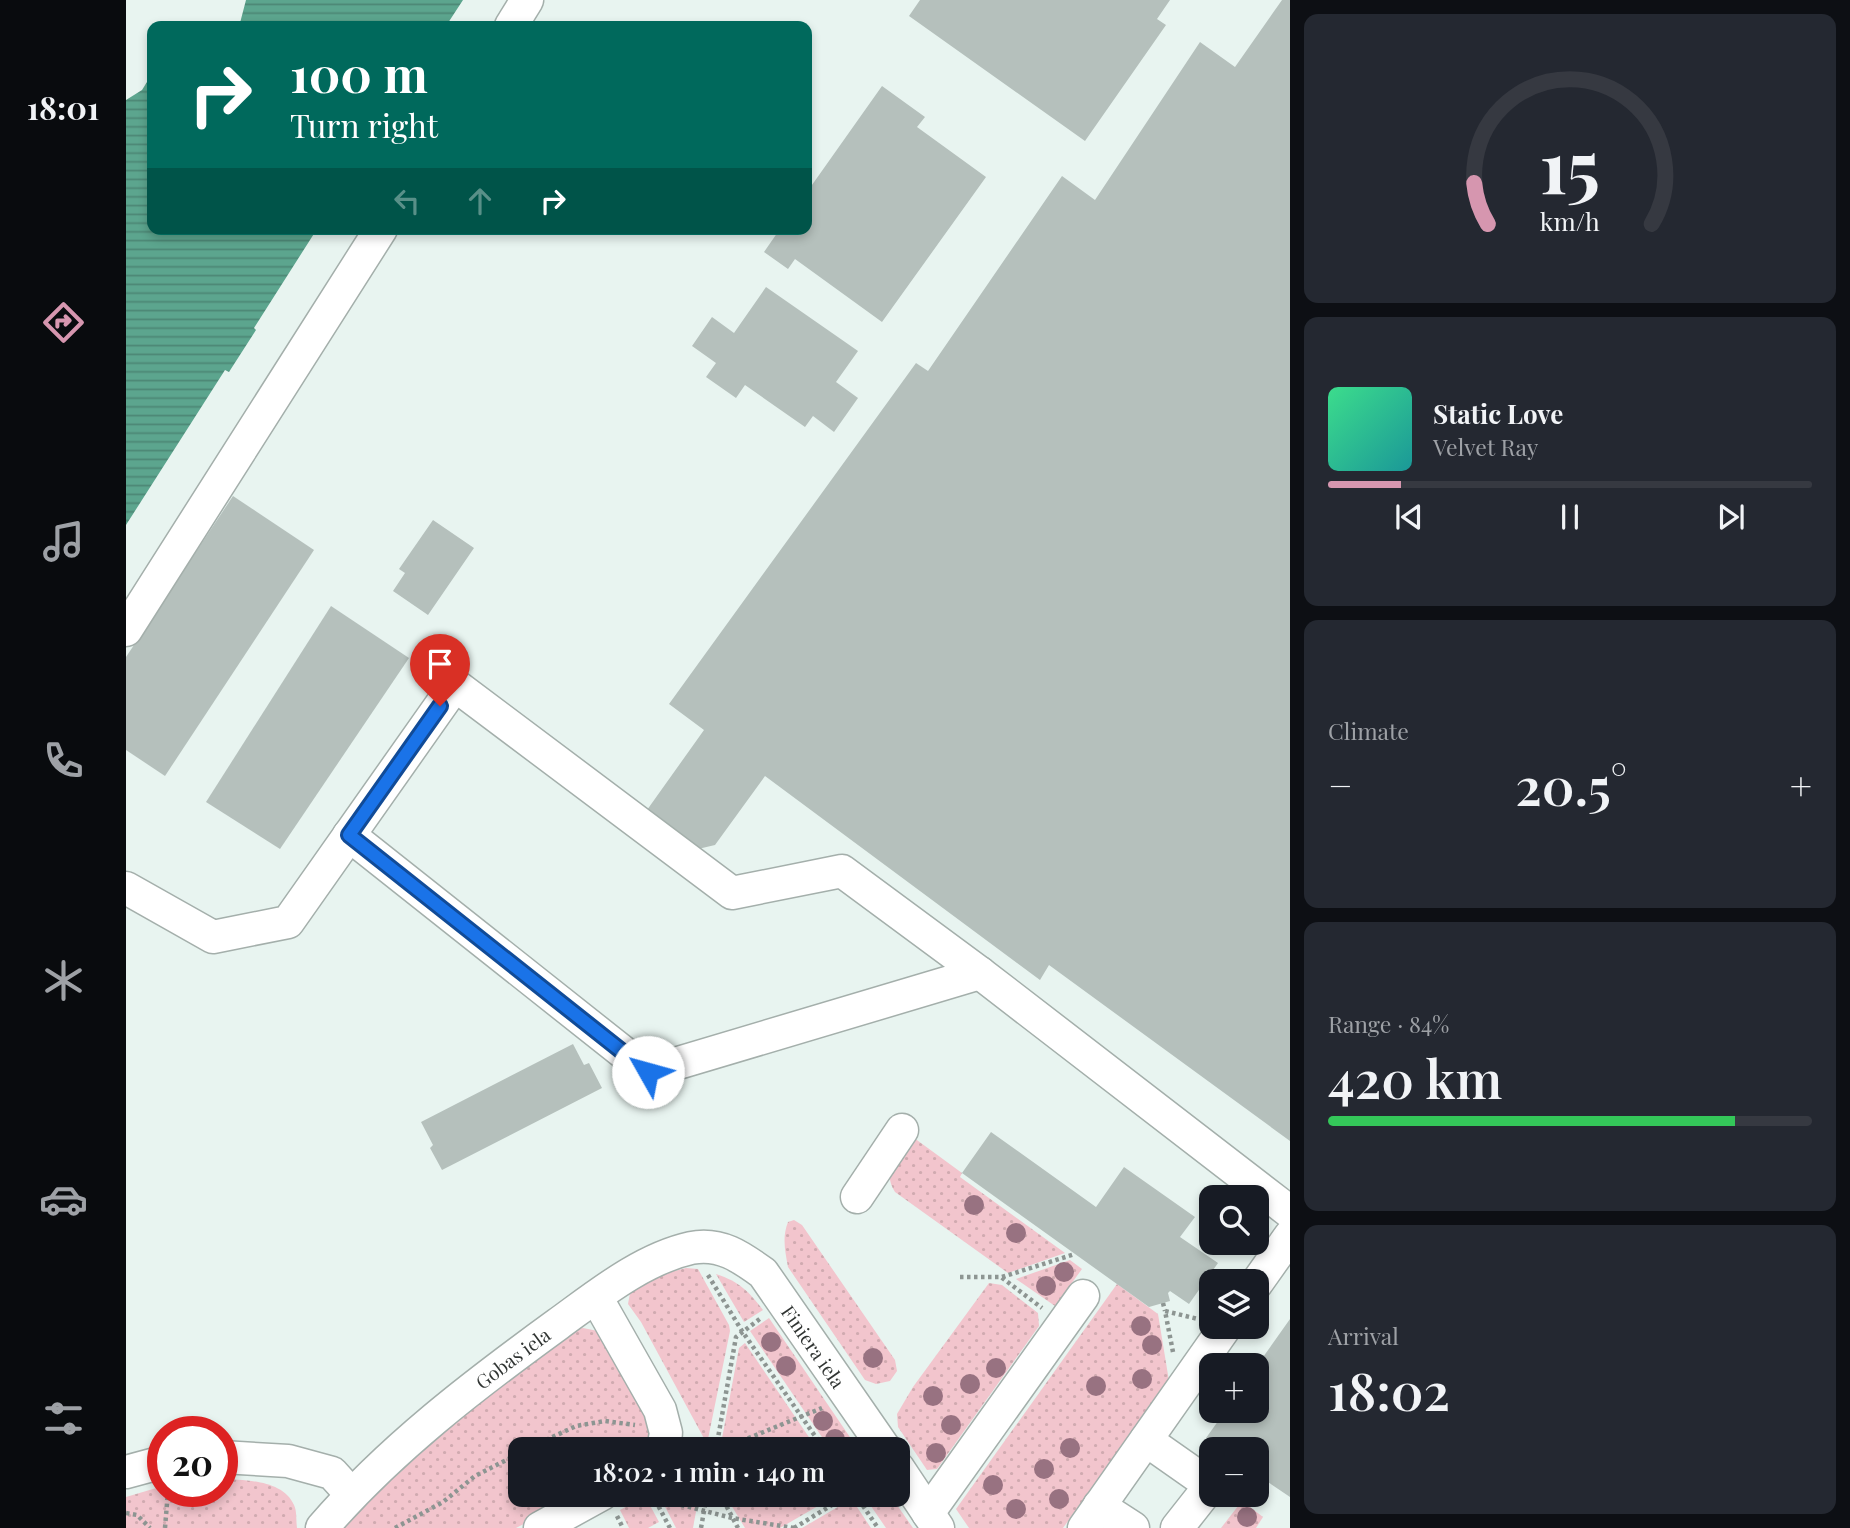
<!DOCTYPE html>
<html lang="en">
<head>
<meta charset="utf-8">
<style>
  body { margin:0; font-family:"Playfair Display",serif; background:#242831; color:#f1f3f6; height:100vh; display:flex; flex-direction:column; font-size:26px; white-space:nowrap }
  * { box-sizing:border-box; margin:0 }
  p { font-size:23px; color:#9ea1a6 }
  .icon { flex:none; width:38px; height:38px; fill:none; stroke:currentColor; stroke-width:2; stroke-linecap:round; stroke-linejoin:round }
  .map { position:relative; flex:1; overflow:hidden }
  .sheet { display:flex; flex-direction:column; gap:14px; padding:14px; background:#0d0f14; width:560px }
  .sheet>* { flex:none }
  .guide { position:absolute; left:21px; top:21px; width:665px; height:214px; border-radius:14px; box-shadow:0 4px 10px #0003; background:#00695c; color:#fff; overflow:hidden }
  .tools { position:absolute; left:1073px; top:1185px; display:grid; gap:14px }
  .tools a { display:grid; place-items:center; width:70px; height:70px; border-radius:14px; background:#171b24; box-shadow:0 4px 10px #0003; font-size:35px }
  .speed { position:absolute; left:21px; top:1416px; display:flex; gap:14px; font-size:35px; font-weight:700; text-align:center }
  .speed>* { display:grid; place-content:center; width:91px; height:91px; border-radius:50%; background:#171b24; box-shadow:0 4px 10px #0003; line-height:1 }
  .speed .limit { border:10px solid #d22; background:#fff; color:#111 }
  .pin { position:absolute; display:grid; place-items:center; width:60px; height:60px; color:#fff; margin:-72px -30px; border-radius:50% 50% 50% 0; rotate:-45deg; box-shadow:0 0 7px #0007 }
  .pin .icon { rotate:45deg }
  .me { position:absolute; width:77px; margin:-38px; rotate:308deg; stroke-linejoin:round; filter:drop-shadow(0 0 5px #0008) }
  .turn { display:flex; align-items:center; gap:24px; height:147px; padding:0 28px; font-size:32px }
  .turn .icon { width:91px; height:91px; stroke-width:2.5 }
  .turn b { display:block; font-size:49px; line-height:60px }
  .lanes { display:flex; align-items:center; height:66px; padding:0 28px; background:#0003; justify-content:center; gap:35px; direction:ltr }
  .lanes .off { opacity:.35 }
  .big { font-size:52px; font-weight:600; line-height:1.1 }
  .sheet .tile { flex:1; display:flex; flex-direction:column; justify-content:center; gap:10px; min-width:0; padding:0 24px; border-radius:14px; background:#242831 }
  .sheet .dial { align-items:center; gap:0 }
  .dial svg { height:182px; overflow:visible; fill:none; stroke:#363941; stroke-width:7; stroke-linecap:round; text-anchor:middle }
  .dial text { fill:#f1f3f6; stroke:none }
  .song { display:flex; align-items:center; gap:21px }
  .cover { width:84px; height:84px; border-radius:10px; background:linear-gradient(135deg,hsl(150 70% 55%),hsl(180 70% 35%)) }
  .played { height:7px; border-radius:4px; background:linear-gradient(90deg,#d696af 15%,#363941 15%) }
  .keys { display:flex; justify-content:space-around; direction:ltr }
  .heat { display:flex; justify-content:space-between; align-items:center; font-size:38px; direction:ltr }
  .charge { height:10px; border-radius:5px; background:linear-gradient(90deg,#34c759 84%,#363941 0) }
  .trip { position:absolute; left:382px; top:1437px; width:402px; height:70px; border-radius:14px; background:#171b24; box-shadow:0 4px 10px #0003; font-weight:600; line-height:70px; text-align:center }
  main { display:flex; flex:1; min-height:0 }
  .dock { display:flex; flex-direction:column; width:126px; justify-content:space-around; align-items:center; background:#090b0e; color:#9ea1a6 }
  .dock .icon { width:49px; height:49px }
  .dock .selected { color:#d696af }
  .dock b { font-size:32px; color:#f1f3f6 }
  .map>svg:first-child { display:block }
  .grass { fill:url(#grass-dots) }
  .water { fill:url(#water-rules) }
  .building { fill:#b5c0bc }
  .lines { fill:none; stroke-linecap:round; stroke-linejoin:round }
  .minor-casing { stroke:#a4afab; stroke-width:35 }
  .path { stroke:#8d9592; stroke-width:4.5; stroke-dasharray:3.5 3.5; stroke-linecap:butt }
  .minor { stroke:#fff; stroke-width:32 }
  .tree { fill:#987281 }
  .route-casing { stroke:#114b97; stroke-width:18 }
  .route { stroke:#1a73e8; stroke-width:12 }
  .labels { text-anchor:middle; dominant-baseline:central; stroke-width:5; stroke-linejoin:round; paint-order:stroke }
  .street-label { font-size:19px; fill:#313533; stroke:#fff }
</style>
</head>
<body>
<main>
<nav class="dock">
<b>18:01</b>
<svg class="icon selected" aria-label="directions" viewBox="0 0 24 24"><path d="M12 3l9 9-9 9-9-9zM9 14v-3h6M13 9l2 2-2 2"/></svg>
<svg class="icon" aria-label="music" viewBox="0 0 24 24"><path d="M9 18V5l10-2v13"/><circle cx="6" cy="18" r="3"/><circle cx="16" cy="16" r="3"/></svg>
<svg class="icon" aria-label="phone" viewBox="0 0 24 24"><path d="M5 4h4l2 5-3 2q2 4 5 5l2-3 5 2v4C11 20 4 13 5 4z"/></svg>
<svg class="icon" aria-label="climate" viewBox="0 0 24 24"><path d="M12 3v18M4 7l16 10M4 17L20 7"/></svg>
<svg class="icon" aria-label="car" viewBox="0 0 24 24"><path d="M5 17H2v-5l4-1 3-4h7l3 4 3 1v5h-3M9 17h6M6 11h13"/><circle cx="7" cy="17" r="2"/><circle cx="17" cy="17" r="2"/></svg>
<svg class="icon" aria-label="filters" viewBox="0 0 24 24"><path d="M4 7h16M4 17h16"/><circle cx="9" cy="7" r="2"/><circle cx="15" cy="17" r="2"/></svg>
</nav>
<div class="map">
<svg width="1164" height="1528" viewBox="0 0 1164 1528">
  <defs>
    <pattern id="grass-dots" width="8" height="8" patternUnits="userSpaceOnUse" patternTransform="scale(1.75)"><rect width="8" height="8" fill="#f2c5cd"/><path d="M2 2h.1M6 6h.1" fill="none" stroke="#d0aab0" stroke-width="1.8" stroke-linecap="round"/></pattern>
    <pattern id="water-rules" width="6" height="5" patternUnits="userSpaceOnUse" patternTransform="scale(1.75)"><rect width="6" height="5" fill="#5ca58e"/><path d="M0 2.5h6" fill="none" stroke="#4d8775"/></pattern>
  </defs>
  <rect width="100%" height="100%" fill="#e8f4f0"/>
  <g class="grass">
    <path d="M784,1135L836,1173L834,1177L939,1253L882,1273L769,1192C755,1170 772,1155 784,1135Z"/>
    <path d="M668,1220L676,1225L769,1360L771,1371L764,1381L750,1384L739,1380L662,1267C659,1251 656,1237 662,1222Z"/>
    <polygon points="944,1260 956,1269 929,1306 890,1279"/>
    <path d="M560,1268L572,1269L603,1325L604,1331L581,1444L515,1322L502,1304L504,1293C521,1279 539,1273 560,1268Z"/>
    <path d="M590,1274C614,1282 622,1291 637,1310L618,1322Z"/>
    <polygon points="863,1283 876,1285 912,1313 913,1326 811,1469 801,1470 772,1427 771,1414 787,1387"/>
    <polygon points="991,1284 1032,1314 1043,1381 937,1528 843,1528 830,1509"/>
    <polygon points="643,1318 732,1449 704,1449 624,1331"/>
    <polygon points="457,1328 472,1331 526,1418 523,1449 394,1449 394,1494 454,1495 390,1528 214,1528 284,1459 350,1401 444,1330"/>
    <polygon points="619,1343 691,1449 594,1449 613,1348"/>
    <path d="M96,1479C119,1480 157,1480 168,1505C171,1511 170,1521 171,1528H0V1497L37,1486V1491H96Z"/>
    <polygon points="533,1495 573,1495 567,1528 550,1528"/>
    <polygon points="599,1495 711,1495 654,1528 619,1528"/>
    <polygon points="746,1495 764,1495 787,1528 760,1528 738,1496"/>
    <polygon points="519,1496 533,1522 522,1528 503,1528 494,1510"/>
    <polygon points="722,1501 727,1501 745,1528 676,1528"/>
    <polygon points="1116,1501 1137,1517 1130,1528 1095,1528"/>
  </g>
  <g class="water">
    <polygon points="120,0 337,0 320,26 110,26 114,23"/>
    <polygon points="26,74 26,229 191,229 128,328 130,330 103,372 99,370 0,525 0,100 16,90"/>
  </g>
  <g class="building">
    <polygon points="794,0 1044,0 1031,19 1040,25 959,141 783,16"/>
    <polygon points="1156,0 1164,0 1164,1141 923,965 914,980 639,776 589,845 572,849 521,810 578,730 543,704 790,363 802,371 936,176 969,200 1074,42 1109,67"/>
    <polygon points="756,86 799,117 791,127 860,177 756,322 669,259 662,269 638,252 654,229 681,229 681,192"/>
    <polygon points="640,287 732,351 710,382 732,398 708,432 687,416 679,427 619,385 610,398 580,377 590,363 566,346 586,317 608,333"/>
    <polygon points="107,496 188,550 39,776 0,750 0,657"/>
    <polygon points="307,520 348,548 302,615 267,591 279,573 273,569"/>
    <polygon points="205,606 283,658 154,849 80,802"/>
    <polygon points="447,1044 458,1065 463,1063 476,1088 316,1170 304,1148 307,1145 295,1122"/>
    <polygon points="865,1132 970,1207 998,1167 1069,1217 1054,1237 1092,1263 1063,1304 1044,1291 1042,1293 1044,1301 1023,1307 836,1173"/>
    <polygon points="1164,1319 1164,1497 1130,1474 1130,1449 1095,1449 1080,1438 1100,1410 1130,1410 1130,1367"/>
  </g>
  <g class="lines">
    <g class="minor-casing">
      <g id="minor">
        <polyline points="385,26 401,0"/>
        <polyline points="0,630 255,229"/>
        <polyline points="223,835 522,1072 854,973"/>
        <polyline points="0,888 87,937 162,922 329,685 606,893 716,871 854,973 1164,1212"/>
        <polyline points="731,1197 776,1130"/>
        <polyline points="1130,1284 1164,1236"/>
        <polyline points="470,1297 534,1410 540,1433 537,1449"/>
        <polyline points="1020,1440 1077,1480 1079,1488 1077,1495 1051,1528"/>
        <polyline points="96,1457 162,1461 206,1473 225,1494"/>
        <polyline points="772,1468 812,1528"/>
        <polyline points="0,1472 37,1462"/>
        <polyline points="973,1506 1007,1528"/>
        <polyline points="802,1513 957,1296"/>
        <path id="s1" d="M196,1528C264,1449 348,1385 432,1324C472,1295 516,1259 565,1248C594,1242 615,1257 637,1273L759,1449"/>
        <polyline points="414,1528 476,1494"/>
        <polyline points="958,1528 1100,1326"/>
      </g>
    </g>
    <g class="path">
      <polyline points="582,1275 616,1331 698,1449"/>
      <polyline points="834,1277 875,1277 916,1308"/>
      <polyline points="876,1277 949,1254"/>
      <polyline points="1037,1303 1039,1311"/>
      <polyline points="1047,1352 1039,1311 1072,1319"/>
      <polyline points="401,1449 450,1426 479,1421 509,1425"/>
      <polyline points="590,1449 610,1337 635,1318"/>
      <polyline points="596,1449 696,1408"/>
      <polyline points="526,1494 544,1528"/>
      <polyline points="594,1494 612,1528"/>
      <polyline points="729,1494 752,1528"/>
      <polyline points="528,1498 606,1518 668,1528"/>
      <polyline points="0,1513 11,1515 24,1528"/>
      <polyline points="491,1516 497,1528"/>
      <polyline points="39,1528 42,1491"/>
      <polyline points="269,1528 317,1502 349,1476 394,1453"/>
      <polyline points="575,1528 581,1494"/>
      <polyline points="668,1528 724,1494"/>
    </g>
    <use href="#minor" class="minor"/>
  </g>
  <g class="tree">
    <circle cx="848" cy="1205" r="10"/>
    <circle cx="890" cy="1233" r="10"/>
    <circle cx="938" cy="1272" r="10"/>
    <circle cx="920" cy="1286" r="10"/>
    <circle cx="1015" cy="1326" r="10"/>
    <circle cx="645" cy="1342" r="10"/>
    <circle cx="1026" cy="1345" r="10"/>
    <circle cx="747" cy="1358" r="10"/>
    <circle cx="660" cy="1366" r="10"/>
    <circle cx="870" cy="1368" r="10"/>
    <circle cx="1016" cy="1379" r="10"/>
    <circle cx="844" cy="1384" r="10"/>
    <circle cx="970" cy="1386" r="10"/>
    <circle cx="807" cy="1396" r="10"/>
    <circle cx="697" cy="1421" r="10"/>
    <circle cx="825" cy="1425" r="10"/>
    <circle cx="709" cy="1439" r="10"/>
    <circle cx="944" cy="1448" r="10"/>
    <circle cx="810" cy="1453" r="10"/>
    <circle cx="918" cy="1469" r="10"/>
    <circle cx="867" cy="1485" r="10"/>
    <circle cx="933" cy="1499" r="10"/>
    <circle cx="890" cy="1509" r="10"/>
    <circle cx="1121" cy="1517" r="10"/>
  </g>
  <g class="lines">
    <g class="route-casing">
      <polyline id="route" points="314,706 223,835 522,1072"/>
    </g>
    <use href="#route" class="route"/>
  </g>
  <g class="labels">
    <g class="street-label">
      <text stroke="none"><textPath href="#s1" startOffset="635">Finiera iela</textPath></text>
      <text stroke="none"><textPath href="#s1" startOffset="256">Gobas iela</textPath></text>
    </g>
  </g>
</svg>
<div class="tools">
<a><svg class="icon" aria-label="search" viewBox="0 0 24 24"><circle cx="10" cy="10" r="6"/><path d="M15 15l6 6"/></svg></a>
<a><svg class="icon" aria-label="layers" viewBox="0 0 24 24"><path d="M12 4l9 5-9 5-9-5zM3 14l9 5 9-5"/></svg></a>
<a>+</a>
<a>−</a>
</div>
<div class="speed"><div class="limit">20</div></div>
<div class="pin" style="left:314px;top:706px;background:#d93025"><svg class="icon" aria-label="arrive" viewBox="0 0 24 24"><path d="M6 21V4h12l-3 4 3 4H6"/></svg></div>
<svg class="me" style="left:522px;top:1072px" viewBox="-20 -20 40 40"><circle r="19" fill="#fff"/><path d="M0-13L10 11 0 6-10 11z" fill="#1a73e8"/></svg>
<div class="trip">18:02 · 1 min · 140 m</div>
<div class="guide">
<div class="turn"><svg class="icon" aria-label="right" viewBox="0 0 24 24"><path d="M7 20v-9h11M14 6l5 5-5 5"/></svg><div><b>100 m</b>Turn right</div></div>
<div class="lanes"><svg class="icon off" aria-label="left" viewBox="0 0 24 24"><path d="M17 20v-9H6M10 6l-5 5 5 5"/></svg><svg class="icon off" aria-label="ahead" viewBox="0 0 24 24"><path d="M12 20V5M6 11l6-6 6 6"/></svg><svg class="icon" aria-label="right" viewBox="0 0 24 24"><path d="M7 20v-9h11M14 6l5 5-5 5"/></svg></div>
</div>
</div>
<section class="sheet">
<div class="tile dial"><svg viewBox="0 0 100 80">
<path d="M14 69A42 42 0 1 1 86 69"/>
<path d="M14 69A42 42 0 0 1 8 51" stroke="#d696af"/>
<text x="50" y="56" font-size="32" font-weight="700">15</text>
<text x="50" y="72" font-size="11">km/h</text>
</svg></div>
<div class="tile">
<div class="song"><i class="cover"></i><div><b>Static Love</b><p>Velvet Ray</p></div></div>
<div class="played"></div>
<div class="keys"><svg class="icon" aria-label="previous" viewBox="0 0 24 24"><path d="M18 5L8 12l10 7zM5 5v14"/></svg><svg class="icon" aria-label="pause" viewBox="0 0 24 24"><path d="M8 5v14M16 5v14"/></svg><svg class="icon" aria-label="next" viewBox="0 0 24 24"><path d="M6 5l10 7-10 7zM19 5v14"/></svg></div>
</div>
<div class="tile"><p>Climate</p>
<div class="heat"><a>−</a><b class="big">20.5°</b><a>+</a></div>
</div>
<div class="tile"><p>Range · 84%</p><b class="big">420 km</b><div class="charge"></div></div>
<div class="tile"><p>Arrival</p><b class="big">18:02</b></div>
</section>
</main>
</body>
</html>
